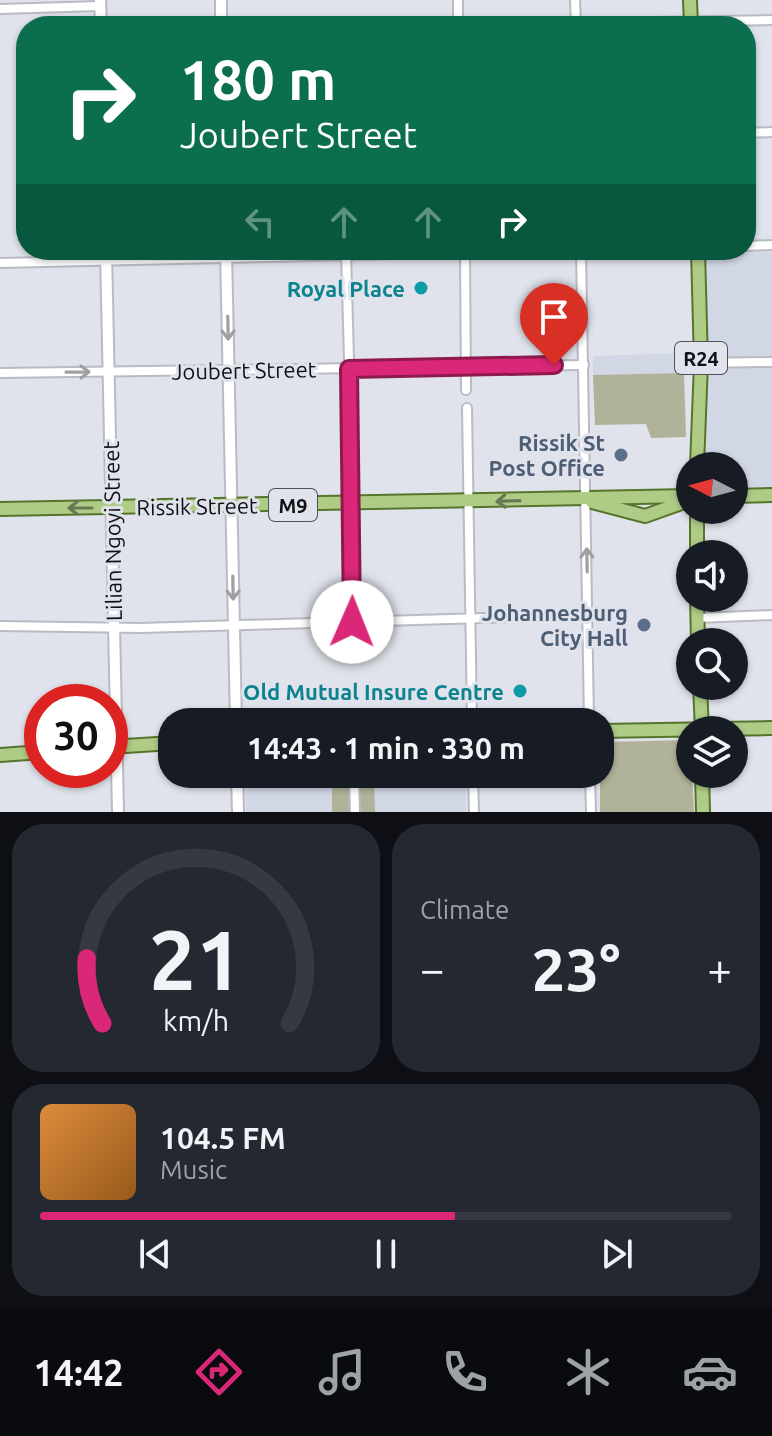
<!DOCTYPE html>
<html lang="en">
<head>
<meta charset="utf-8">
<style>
  body { margin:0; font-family:Ubuntu,sans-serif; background:#242831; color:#f1f3f6; height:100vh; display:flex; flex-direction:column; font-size:30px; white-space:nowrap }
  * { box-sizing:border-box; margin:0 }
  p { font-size:26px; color:#9ea1a6 }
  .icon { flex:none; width:44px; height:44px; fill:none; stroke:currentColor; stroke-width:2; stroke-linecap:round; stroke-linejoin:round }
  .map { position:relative; height:812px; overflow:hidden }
  .side { display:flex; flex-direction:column; gap:12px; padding:12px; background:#0d0f14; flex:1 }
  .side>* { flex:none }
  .top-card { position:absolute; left:16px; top:16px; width:740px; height:244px; border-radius:32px; box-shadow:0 2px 6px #0004; background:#0b6e4f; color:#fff; overflow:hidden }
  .needle { width:52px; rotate:276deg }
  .fabs { position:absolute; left:676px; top:452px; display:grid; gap:16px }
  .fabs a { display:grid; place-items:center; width:72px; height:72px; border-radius:50%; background:#171b24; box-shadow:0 2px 6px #0004; font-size:40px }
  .speed { position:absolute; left:24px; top:684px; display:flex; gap:16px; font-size:40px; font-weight:700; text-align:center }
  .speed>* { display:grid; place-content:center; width:104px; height:104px; border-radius:50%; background:#171b24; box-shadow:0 2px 6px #0004; line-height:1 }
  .speed .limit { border:12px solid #d22; background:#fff; color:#111 }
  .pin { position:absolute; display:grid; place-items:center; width:68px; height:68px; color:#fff; margin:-82px -34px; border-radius:50% 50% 50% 0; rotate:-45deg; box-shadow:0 0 8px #0007 }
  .pin .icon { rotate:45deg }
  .me { position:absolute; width:88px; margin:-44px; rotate:1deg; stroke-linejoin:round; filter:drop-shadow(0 0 6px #0008) }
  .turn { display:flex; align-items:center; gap:28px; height:168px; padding:0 32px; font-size:36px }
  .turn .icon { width:104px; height:104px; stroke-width:2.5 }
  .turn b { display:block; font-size:56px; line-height:68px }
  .lanes { display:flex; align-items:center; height:76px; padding:0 32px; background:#0003; justify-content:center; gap:40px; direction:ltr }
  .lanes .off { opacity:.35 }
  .big { font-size:60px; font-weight:700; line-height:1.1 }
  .side .tile { flex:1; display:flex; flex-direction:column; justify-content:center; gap:12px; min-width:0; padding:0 28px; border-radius:32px; background:#242831 }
  .side .dial { align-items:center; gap:0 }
  .dial svg { height:208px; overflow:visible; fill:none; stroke:#363941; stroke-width:7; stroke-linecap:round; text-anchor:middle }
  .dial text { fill:#f1f3f6; stroke:none }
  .song { display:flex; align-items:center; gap:24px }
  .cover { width:96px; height:96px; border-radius:12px; background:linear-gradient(135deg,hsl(30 70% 55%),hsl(30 70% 35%)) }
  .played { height:8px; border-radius:4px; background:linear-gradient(90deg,#db2777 60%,#363941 60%) }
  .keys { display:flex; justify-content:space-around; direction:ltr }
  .heat { display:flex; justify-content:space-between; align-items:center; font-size:44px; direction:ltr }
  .side .tiles { flex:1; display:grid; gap:12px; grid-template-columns:1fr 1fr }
  .tile:last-child { grid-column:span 2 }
  .trip { position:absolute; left:158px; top:708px; width:456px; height:80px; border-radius:32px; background:#171b24; box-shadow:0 2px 6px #0004; font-weight:700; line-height:80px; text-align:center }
  .tab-bar { display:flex; height:128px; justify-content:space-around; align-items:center; background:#090b0e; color:#9ea1a6 }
  .tab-bar .icon { width:56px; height:56px }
  .tab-bar .current { color:#db2777 }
  .tab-bar b { font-size:36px; color:#f1f3f6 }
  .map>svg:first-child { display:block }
  .built { fill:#d2d7e6 }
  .green { fill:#b0b29a }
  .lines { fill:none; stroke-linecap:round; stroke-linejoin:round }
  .minor-casing { stroke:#b9bbc4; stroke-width:12 }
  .tertiary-casing { stroke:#b9bbc4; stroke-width:14 }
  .primary-casing { stroke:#55752b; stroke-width:16 }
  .minor { stroke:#fff; stroke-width:8 }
  .tertiary { stroke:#fff; stroke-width:10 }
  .primary { stroke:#afcc87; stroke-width:12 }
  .oneway { stroke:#a0a0a1 }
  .oneway2 { stroke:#687854 }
  .route-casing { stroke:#8e194d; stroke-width:20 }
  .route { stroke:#db2777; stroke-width:14 }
  .culture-dot { fill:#0f9aa8; stroke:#e0e3eb; stroke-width:3 }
  .service-dot { fill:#5c6f8a; stroke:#e0e3eb; stroke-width:3 }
  .labels { text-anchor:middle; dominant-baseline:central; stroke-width:6; stroke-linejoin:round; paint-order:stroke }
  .shield { fill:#e0e3eb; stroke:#4f5155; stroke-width:2 }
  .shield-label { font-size:20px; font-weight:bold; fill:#111215 }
  .culture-label { font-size:22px; font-weight:bold; fill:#0d838f; stroke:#e0e3eb; text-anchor:end }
  .street-label { font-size:22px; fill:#111215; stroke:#e0e3eb }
  .service-label { font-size:22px; font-weight:bold; fill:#4e5e75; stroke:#e0e3eb; text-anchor:end }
</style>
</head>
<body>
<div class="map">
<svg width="772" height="812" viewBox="0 0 772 812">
  <rect width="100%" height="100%" fill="#e0e3eb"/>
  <g class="built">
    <polygon points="772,252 772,502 734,503 734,466 700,466 696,254"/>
    <polygon points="684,353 684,373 593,375 593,356"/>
    <polygon points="245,774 466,774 466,812 246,812"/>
  </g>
  <g class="green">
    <polygon points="684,373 686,437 651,438 646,424 595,425 593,375"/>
    <polygon points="690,740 694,812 600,812 600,742"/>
    <polygon points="332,779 374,779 375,812 332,812"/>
  </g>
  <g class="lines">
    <g class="minor-casing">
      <g id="minor">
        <polyline points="458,0 458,26"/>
        <polyline points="575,0 576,25"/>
        <polyline points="0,9 100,6"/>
        <polyline points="458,25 772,20"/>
        <polyline points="746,133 772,132"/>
        <polyline points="746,246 772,245"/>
        <polyline points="581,250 589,722"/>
        <polyline points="346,251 353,504 352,622"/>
        <polyline points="465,251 466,390"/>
        <polyline points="0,263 575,250"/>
        <polyline points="701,363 772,362"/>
        <polyline points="0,373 584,365"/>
        <polyline points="467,408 472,722"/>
        <polyline points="697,618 772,615"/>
        <polyline points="0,626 140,628 587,615"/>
        <polyline points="473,774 474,812"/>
        <polyline points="590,774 591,812"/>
        <polyline points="354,775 355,812"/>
      </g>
    </g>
    <g class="tertiary-casing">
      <g id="tertiary">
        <polyline points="100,0 101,26"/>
        <polyline points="221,0 221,26"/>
        <polyline points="106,250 118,812"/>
        <polyline points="226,250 236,722"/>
        <polyline points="237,774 238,812"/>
      </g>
    </g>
    <g class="primary-casing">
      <g id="primary">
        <polyline points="690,0 691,26"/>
        <polyline points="697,466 701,363 698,250"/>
        <polyline points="734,496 772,495"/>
        <polyline points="592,502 645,516 690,500"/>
        <polyline points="0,509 690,496"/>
        <polyline points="697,510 697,554"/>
        <polyline points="697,598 698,642"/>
        <polyline points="700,686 702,730"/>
        <polyline points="600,731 772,728"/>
        <polyline points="110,747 172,743"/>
        <polyline points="0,755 42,752"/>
        <polyline points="702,774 703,812"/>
      </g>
    </g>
    <use href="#minor" class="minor"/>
    <use href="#tertiary" class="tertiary"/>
    <use href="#primary" class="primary"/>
  </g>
  <defs><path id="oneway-shaft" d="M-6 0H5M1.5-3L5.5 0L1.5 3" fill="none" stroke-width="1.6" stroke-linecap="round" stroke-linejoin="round" transform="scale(2)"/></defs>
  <g class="oneway">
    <use href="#oneway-shaft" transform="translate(228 328) rotate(89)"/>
    <use href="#oneway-shaft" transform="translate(78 372) rotate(-1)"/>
    <use href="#oneway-shaft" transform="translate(587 560) rotate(-91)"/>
    <use href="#oneway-shaft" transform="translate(233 588) rotate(89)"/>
  </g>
  <g class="oneway2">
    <use href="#oneway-shaft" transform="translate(508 501) rotate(178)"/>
    <use href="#oneway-shaft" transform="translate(80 508) rotate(180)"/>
  </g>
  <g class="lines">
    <g class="route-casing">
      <polyline id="route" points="352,622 349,369 554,365"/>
    </g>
    <use href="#route" class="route"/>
  </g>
  <g class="culture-dot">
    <circle cx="421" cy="288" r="8"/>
    <circle cx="520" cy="691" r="8"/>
  </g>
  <g class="service-dot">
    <circle cx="621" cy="455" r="8"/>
    <circle cx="644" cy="625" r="8"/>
  </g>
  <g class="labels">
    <g class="shield">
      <rect x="675" y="342" width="52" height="32" rx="6"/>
      <rect x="269" y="489" width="48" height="32" rx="6"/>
    </g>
    <g class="shield-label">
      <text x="701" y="358">R24</text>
      <text x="293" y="505">M9</text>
    </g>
    <g class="culture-label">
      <text x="405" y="288">Royal Place</text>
      <text x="504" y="691">Old Mutual Insure Centre</text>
    </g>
    <g class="street-label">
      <text transform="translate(244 370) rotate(-1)">Joubert Street</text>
      <text transform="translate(197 506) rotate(-1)">Rissik Street</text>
      <text transform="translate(112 531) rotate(-91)">Lilian Ngoyi Street</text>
    </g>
    <g class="service-label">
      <text x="605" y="442">Rissik St<tspan x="605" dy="25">Post Office</tspan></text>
      <text x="628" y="612">Johannesburg<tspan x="628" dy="25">City Hall</tspan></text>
    </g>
  </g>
</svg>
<div class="fabs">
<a><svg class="needle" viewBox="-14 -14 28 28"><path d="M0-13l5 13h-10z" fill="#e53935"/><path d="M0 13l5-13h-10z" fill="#9ea1a6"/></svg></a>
<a><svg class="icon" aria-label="sound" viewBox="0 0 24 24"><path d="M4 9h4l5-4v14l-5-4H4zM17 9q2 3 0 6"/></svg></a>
<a><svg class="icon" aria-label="search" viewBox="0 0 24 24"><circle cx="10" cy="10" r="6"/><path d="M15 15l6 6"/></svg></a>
<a><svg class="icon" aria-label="layers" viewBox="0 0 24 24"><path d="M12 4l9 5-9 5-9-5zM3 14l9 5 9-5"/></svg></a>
</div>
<div class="speed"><div class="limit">30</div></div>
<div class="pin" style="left:554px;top:365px;background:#d93025"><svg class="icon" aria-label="arrive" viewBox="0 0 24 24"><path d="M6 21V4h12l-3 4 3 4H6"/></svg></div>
<svg class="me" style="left:352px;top:622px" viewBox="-20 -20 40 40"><circle r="19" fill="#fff"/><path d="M0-13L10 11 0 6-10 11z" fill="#db2777"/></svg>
<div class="trip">14:43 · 1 min · 330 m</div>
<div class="top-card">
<div class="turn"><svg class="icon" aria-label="right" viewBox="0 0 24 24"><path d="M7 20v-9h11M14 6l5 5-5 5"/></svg><div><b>180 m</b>Joubert Street</div></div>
<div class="lanes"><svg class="icon off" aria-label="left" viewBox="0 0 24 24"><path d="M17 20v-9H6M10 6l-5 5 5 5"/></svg><svg class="icon off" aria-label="ahead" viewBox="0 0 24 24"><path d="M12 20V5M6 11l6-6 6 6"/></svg><svg class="icon off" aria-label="ahead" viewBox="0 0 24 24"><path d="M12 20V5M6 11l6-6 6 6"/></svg><svg class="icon" aria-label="right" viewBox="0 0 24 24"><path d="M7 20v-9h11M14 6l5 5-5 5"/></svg></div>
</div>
</div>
<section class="side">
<div class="tiles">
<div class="tile dial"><svg viewBox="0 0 100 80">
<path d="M14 69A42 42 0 1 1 86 69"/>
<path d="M14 69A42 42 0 0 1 8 44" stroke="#db2777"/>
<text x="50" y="56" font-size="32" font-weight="700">21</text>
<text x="50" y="72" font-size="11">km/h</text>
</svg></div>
<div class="tile"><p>Climate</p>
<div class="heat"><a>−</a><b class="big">23°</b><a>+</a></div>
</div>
<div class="tile">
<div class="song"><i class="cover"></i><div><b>104.5 FM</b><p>Music</p></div></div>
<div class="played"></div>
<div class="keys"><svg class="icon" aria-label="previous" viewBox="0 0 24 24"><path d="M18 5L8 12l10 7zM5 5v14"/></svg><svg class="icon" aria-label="pause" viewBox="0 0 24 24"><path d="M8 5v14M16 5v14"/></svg><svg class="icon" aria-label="next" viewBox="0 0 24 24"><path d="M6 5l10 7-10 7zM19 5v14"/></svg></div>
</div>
</div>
</section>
<nav class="tab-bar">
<b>14:42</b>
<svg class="icon current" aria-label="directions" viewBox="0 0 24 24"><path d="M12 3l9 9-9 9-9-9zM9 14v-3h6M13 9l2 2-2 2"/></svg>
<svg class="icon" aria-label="music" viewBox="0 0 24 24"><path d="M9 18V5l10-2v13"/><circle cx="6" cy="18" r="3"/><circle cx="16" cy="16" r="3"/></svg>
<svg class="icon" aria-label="phone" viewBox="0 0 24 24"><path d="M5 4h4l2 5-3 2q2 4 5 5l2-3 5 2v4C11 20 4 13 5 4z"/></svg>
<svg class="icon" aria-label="climate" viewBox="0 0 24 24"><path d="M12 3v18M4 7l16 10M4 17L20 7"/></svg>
<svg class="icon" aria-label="car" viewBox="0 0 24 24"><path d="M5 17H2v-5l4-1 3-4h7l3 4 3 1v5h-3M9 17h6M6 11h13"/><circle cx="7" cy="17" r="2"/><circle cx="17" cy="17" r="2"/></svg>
</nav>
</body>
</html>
